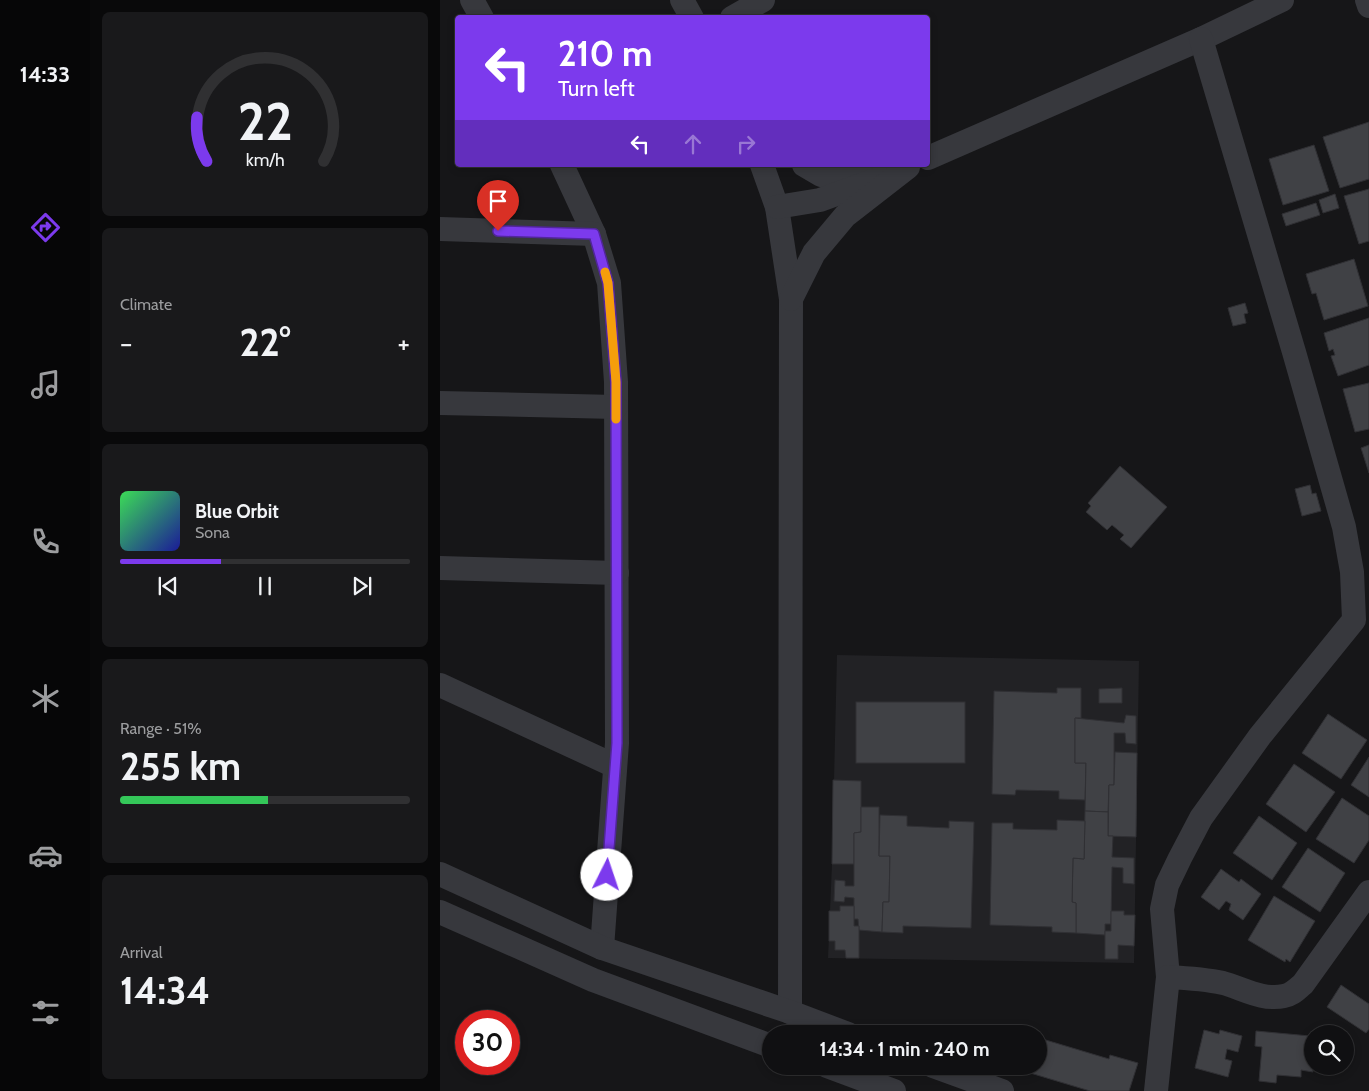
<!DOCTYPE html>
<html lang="en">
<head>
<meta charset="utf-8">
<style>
  body { margin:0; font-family:Cabin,sans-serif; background:#19191b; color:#f1f3f6; height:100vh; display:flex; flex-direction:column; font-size:19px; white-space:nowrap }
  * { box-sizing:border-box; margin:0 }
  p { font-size:16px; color:#9c9d9f }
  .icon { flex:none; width:28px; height:28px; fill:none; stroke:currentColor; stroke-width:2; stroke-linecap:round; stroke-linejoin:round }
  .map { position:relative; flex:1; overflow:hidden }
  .details { display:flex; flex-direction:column; gap:12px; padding:12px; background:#09090a; width:350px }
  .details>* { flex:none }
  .guide { position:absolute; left:15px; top:15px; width:475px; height:152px; border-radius:5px; box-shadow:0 2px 8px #0003,0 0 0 1px #303032; background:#7c3aed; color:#fff; overflow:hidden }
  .buttons { position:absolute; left:864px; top:1025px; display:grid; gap:10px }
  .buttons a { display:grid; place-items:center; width:50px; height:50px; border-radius:50%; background:#101012; box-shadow:0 2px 8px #0003,0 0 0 1px #303032; font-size:25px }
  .speed { position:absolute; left:15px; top:1010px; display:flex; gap:10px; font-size:25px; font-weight:700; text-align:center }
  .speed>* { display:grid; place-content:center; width:65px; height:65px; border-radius:50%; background:#101012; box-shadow:0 2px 8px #0003,0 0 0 1px #303032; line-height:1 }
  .speed .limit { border:8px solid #d22; background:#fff; color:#111 }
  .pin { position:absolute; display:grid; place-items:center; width:42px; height:42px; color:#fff; margin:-51px -21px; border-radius:50% 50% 50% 0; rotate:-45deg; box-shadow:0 0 5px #0007 }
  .pin .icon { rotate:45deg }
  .me { position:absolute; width:55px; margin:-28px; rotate:4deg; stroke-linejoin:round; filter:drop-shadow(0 0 4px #0008) }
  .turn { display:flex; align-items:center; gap:18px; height:105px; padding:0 20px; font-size:22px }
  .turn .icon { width:65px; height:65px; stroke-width:2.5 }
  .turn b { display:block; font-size:35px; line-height:42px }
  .lanes { display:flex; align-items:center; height:48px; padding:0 20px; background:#0003; justify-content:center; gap:25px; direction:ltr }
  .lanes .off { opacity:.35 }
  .big { font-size:38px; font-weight:800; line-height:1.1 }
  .details .tile { flex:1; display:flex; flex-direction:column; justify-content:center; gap:8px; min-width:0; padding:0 18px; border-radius:8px; background:#19191b }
  .details .dial { align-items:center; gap:0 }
  .dial svg { height:130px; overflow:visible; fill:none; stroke:#303032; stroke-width:7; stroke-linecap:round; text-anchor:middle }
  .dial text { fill:#f1f3f6; stroke:none }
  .song { display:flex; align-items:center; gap:15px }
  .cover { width:60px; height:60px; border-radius:8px; background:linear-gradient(135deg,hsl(130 70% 55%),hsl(240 70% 35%)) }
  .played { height:5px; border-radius:2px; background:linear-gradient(90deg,#7c3aed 35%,#303032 35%) }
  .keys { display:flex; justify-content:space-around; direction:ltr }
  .heat { display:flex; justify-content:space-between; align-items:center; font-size:28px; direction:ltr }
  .charge { height:8px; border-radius:4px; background:linear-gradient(90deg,#34c759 51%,#303032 0) }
  .trip { position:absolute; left:322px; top:1025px; width:285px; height:50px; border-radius:25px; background:#101012; box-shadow:0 2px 8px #0003,0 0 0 1px #303032; font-weight:800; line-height:50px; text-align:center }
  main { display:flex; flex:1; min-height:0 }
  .menu { display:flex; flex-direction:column; width:90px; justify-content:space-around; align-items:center; background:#060607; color:#9c9d9f }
  .menu .icon { width:35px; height:35px }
  .menu .active { color:#7c3aed }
  .menu b { font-size:22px; color:#f1f3f6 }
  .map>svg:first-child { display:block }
  .built { fill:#222225 }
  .building { fill:#404145; stroke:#303034 }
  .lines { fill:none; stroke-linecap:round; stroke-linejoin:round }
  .minor { stroke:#37383d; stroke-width:24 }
  .route-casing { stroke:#51269a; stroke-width:12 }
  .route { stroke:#7c3aed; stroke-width:9 }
  .slow { stroke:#f59e0b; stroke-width:9 }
</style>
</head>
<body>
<main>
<nav class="menu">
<b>14:33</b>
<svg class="icon active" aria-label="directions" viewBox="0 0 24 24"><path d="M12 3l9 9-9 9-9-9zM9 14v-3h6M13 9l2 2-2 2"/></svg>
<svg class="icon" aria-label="music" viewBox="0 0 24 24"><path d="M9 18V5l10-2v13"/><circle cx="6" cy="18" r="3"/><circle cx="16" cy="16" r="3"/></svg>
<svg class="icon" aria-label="phone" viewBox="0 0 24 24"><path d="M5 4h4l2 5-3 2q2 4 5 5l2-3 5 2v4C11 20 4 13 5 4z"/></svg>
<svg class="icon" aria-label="climate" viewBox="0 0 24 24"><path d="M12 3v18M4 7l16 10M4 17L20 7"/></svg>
<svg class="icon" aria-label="car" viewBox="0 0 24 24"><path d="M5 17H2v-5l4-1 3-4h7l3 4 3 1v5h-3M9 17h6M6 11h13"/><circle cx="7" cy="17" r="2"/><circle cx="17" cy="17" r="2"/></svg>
<svg class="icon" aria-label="filters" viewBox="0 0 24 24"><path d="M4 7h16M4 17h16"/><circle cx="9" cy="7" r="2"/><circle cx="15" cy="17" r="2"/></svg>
</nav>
<section class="details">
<div class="tile dial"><svg viewBox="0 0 100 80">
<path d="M14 69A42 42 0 1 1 86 69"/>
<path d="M14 69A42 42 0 0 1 8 42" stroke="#7c3aed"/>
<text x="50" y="56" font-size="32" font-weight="700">22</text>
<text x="50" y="72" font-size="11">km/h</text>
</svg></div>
<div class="tile"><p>Climate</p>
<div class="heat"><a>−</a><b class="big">22°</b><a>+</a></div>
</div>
<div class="tile">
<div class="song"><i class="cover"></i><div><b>Blue Orbit</b><p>Sona</p></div></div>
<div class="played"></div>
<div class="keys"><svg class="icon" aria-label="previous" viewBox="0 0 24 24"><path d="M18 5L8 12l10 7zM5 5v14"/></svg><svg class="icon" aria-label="pause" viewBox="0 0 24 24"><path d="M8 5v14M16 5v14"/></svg><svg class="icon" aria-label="next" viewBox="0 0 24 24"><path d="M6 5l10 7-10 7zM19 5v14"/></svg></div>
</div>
<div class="tile"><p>Range · 51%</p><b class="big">255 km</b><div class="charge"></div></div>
<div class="tile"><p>Arrival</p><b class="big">14:34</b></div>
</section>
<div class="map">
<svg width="929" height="1091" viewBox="0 0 929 1091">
  <rect width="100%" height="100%" fill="#161618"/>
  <polygon class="built" points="397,655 699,661 694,963 388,958 392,864"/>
  <g class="building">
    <polygon points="929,122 929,179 900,188 883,137"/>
    <polygon points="874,145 889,191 843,205 829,159"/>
    <polygon points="929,189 929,241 919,244 904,196"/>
    <polygon points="895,194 899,208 883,213 879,200"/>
    <polygon points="876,203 880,215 846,226 842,214"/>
    <polygon points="914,259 928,306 884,320 876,293 872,294 866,274"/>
    <polygon points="805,303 808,313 804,314 806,323 793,326 788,308"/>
    <polygon points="929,318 929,365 898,376 891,356 895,355 893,349 889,351 884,333"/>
    <polygon points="929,383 929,429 915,432 903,389"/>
    <polygon points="929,445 929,473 921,448"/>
    <polygon points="680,466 727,507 691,548 680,539 684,535 672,525 667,530 646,512 651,506 648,503"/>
    <polygon points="870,485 872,494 876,493 881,511 862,516 855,489"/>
    <polygon points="617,688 641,688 641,718 635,718 635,763 646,763 645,800 619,799 619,791 576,790 575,795 552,794 554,691 617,693"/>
    <polygon points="682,688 682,703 659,703 659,689"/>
    <rect x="416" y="702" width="109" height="61"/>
    <polygon points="888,714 927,740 901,779 862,753"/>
    <polygon points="686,715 696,716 696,744 686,743 685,733 674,733 674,785 669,785 668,812 645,811 646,763 635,763 635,718 684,723"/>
    <polygon points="675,752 697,753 696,837 668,836 669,785 674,785"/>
    <polygon points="929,757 929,797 911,785"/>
    <polygon points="854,764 895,792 866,832 826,804"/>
    <polygon points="393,780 421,781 421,832 414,833 414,864 392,864"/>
    <polygon points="902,798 929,816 929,840 914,863 876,839"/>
    <polygon points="421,807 439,807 439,856 450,856 449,902 443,902 442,932 419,930 418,919 414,919 414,898 405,897 404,902 394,901 395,880 405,881 405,886 414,886 414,833 421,832"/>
    <polygon points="645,811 668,812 668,836 673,836 672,857 694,858 694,884 683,883 683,868 672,867 671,924 665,924 665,935 636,933 636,903 632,902 633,858 644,859"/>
    <polygon points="440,815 467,816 467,826 509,828 509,821 534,822 531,928 463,926 463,933 442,932 443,902 449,902 450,856 439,856"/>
    <polygon points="819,816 857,843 832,880 793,853"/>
    <polygon points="617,820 645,821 644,859 633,858 632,902 636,903 636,933 612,932 612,927 550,925 552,823 573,823 573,829 617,830"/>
    <polygon points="868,848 905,873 880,912 842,887"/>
    <polygon points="781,869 799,882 801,879 821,894 803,920 789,910 791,904 786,901 779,910 761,897"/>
    <polygon points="834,896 875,921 850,962 846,959 845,962 808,940"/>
    <polygon points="400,906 414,906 414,926 419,926 419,958 406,958 405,950 395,950 395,941 389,941 389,911 400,911"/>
    <polygon points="671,911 684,911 684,915 695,915 694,946 678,945 678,959 665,959 665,931 671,931"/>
    <polygon points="901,985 929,1004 929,1029 926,1033 887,1007"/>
    <polygon points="576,1026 589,1029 588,1034 574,1034"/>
    <polygon points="764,1030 779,1034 780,1030 802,1036 798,1052 787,1049 785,1059 792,1061 788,1077 755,1068"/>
    <polygon points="816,1031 870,1036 870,1042 872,1043 873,1072 861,1070 861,1077 837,1075 836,1083 819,1081 822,1047 815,1046"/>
    <polygon points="599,1038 669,1059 670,1055 698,1063 689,1091 650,1091 567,1066 599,1066"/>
  </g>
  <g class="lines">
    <g class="minor">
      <polyline points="32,0 42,18"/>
      <polyline points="242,0 252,18"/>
      <polyline points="927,0 929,6"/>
      <polyline points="292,18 323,0"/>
      <polyline points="488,158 761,39 842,0"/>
      <polyline points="122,165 154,234 169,283 176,382 177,743 162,948"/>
      <polyline points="322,165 337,207 351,299 350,1012"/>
      <polyline points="364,165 381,175 408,178 427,175"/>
      <polyline points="337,207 380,200 443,177"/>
      <polyline points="0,229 154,234"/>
      <polyline points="351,299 374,253 405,216 468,167"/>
      <polyline points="0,403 176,407"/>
      <polyline points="0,568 177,573"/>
      <polyline points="0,685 175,766"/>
      <polyline points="0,874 162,948 350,1012 408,1034"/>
      <polyline points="0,912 153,980 331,1046"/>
      <polyline points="728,977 722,909 727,885 740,858 761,818 820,736 914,620 912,572 904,527 854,352 761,39"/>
      <polyline points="387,1066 454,1091"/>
      <polyline points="493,1066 562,1091"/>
      <path d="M716,1091L728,977C747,978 765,979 783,983C802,988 823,1001 844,996C852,995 857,989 863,984L929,892"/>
    </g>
  </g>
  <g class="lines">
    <g class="route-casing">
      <polyline id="route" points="58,231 154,234 168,283 176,382 177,743 167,875"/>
    </g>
    <use href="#route" class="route"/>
    <polyline class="slow" points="165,272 168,283 176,382 176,419"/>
  </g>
</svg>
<div class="buttons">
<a><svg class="icon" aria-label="search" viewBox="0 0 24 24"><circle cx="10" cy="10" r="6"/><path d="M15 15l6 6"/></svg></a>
</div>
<div class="speed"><div class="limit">30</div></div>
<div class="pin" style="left:58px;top:231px;background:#d93025"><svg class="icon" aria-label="arrive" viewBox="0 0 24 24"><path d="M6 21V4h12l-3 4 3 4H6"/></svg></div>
<svg class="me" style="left:167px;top:875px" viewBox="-20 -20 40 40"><circle r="19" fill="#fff"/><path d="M0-13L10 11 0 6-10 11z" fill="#7c3aed"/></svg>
<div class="trip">14:34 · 1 min · 240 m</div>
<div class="guide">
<div class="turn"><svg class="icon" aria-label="left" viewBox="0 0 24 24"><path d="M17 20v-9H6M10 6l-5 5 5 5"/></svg><div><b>210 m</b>Turn left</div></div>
<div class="lanes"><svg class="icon" aria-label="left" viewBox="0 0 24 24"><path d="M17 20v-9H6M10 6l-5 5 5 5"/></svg><svg class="icon off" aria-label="ahead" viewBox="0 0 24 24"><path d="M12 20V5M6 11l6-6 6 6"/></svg><svg class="icon off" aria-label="right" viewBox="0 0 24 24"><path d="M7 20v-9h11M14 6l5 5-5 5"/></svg></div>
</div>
</div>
</main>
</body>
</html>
